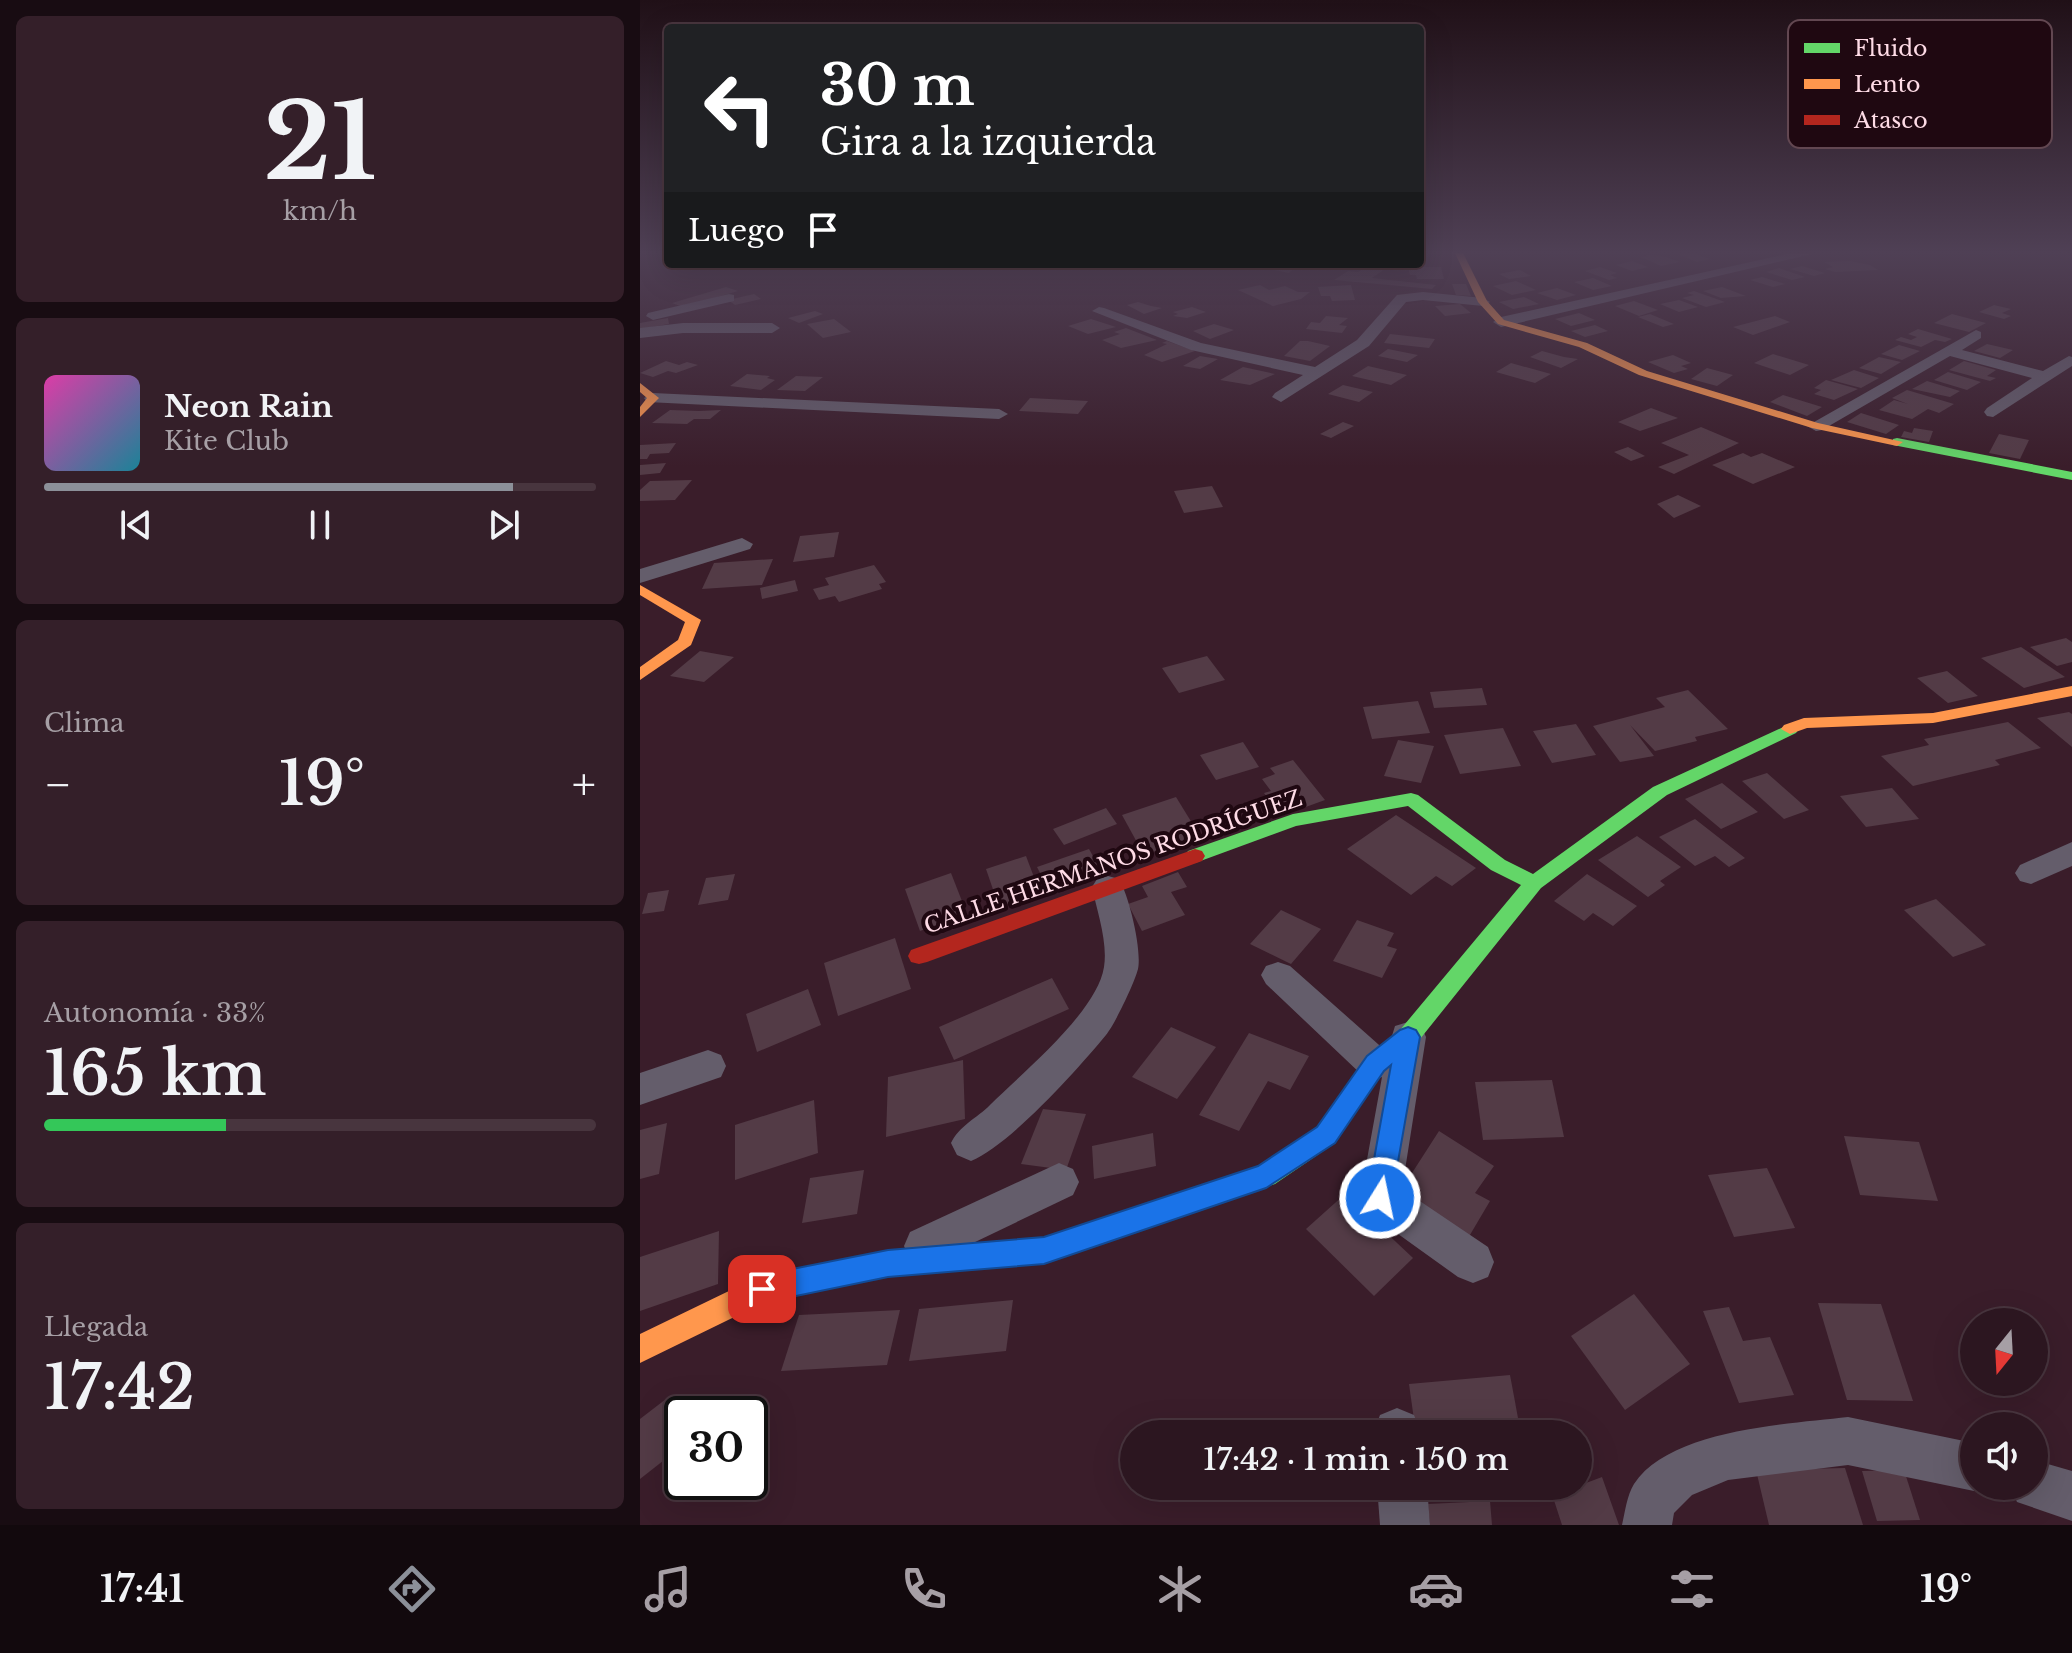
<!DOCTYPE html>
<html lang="es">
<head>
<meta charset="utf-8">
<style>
  body { margin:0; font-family:"Libre Baskerville",serif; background:#341f29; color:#f1f3f6; height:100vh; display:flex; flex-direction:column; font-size:30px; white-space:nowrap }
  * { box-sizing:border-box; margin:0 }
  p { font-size:26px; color:#a69fa5 }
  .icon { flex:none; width:44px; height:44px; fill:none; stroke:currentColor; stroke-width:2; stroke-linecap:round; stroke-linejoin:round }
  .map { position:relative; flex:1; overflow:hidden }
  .side { display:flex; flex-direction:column; gap:16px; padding:16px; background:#180c12; width:640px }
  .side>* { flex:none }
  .top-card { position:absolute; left:24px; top:24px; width:760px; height:244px; border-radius:8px; box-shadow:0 8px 32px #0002,0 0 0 2px #48353e; background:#202124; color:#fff; overflow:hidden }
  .needle { width:52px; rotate:198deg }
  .fabs { position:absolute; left:1320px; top:1308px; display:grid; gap:16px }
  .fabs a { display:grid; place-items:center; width:88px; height:88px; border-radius:50%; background:#2c1620; box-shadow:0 8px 32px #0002,0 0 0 2px #48353e; font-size:40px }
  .speed { position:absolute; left:24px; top:1396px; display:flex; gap:16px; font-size:40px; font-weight:700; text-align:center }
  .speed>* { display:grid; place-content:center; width:104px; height:104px; border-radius:50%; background:#2c1620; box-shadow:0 8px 32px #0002,0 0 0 2px #48353e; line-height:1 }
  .speed .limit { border:4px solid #111; border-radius:12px; background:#fff; color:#111 }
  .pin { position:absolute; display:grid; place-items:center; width:68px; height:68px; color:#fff; margin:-34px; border-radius:16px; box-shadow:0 4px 12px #0006 }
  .me { position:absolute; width:88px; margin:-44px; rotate:10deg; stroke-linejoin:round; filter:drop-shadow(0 0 6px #0008) }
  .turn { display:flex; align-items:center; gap:28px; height:168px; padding:0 24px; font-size:36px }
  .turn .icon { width:104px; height:104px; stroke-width:2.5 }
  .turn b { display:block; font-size:56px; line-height:68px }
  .then { display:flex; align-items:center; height:76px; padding:0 24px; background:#0003; gap:16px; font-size:30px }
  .big { font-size:60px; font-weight:600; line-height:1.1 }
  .side .tile { flex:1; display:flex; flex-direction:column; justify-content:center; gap:12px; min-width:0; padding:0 28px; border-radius:12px; background:#341f29 }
  .side .dial { align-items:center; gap:0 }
  .dial b { font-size:104px; line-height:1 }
  .song { display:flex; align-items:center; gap:24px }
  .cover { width:96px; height:96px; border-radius:12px; background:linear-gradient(135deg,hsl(320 70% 55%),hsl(190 70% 35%)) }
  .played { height:8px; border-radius:4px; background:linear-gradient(90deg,#8c9099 85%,#48353e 85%) }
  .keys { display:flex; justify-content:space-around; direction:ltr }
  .heat { display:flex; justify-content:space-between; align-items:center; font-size:44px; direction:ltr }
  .charge { height:12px; border-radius:6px; background:linear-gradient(90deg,#34c759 33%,#48353e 0) }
  .trip { position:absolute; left:480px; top:1420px; width:472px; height:80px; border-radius:40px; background:#2c1620; box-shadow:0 8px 32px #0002,0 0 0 2px #48353e; font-weight:600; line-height:80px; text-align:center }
  .menu { display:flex; height:128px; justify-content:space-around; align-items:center; background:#12090d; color:#a69fa5 }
  .menu .icon { width:56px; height:56px }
  .menu .active { color:#8c9099 }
  .menu b { font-size:36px; color:#f1f3f6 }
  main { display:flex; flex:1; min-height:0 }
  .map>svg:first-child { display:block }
  .building { fill:#533b46 }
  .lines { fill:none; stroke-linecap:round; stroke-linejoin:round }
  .street { fill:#645d6b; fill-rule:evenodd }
  .fast { fill:#63d668; fill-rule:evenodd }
  .slow { fill:#ff974d; fill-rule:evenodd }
  .jam { fill:#b3261e; fill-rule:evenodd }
  .route { fill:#1a73e8; stroke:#114b97; stroke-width:2 }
  .labels { text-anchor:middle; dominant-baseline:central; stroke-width:8; stroke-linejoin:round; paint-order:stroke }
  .street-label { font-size:22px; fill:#fedbe6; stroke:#1f0811 }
  .key { fill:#1f0811; stroke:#624751; stroke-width:2 }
  .key-label { font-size:22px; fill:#fedbe6 }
</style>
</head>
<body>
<main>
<section class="side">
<div class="tile dial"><b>21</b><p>km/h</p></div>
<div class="tile">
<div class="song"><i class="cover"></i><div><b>Neon Rain</b><p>Kite Club</p></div></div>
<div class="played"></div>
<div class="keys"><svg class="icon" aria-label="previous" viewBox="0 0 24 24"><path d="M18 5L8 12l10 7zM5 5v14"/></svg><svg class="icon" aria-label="pause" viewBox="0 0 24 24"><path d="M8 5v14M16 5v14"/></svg><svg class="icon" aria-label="next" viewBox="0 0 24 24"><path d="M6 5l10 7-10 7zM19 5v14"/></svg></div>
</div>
<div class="tile"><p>Clima</p>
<div class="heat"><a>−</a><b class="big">19°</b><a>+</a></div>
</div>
<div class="tile"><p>Autonomía · 33%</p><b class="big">165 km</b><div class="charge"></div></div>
<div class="tile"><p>Llegada</p><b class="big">17:42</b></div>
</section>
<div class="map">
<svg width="1432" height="1525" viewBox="0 0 1432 1525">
  <rect width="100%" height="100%" fill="#3a1d2a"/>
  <g class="building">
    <polygon points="1035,253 1053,253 1070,259 1057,262"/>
    <polygon points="1009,255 1023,256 1040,262 1021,266 1001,257"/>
    <polygon points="992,261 1008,267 992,271 976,265"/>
    <polygon points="1210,261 1230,265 1238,270 1195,272 1185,269 1193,267 1184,262"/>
    <polygon points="624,264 658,264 649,273 621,267"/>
    <polygon points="732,264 752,264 732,278 796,285 792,289 694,280 708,271 718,272"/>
    <polygon points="1162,266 1185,273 1174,276 1150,269"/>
    <polygon points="768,267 801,267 804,279 777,279 776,275 770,275"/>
    <polygon points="960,267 977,273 970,275 977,278 969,280 945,271"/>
    <polygon points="1139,268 1165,277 1152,280 1126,272"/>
    <polygon points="880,270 891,276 869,279 859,274"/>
    <polygon points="1122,277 1145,284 1133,287 1110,280"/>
    <polygon points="953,278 972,286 953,290 934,282"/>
    <polygon points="876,281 896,290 872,295 853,286"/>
    <polygon points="812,284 826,284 831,296 816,295"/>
    <polygon points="620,285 629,290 645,286 658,292 670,292 661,299 633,306 598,290"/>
    <polygon points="711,285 715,300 692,301 690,296 681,296 678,287"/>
    <polygon points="86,287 98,291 43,307 32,303"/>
    <polygon points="1082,287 1106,296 1081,298 1063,291"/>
    <polygon points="917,288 936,295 917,300 897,293"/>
    <polygon points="1054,291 1085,302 1066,307 1042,298 1054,295 1047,293"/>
    <polygon points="114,294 121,299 95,305 88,300"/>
    <polygon points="884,297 899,304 873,309 859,302"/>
    <polygon points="1039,300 1058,307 1039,312 1020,304"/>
    <polygon points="994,301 1018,310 999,316 975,306"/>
    <polygon points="498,302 511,306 522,308 504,314 487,305"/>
    <polygon points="820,304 831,313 805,316 795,306"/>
    <polygon points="1354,305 1371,309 1362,313 1371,316 1364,319 1339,312"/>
    <polygon points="552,307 566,312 547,318 533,316 538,314 533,312"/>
    <polygon points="175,311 183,314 159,323 148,318"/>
    <polygon points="939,313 955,320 931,326 915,319"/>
    <polygon points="1010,314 1034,324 1023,327 998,317"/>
    <polygon points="1312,314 1346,323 1329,332 1294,323"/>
    <polygon points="686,316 708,318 699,325 707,326 702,333 666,329 671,322 680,323"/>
    <polygon points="1135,316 1150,322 1113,335 1093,327"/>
    <polygon points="28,318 29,324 0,329 0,323"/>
    <polygon points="194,319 211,332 183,338 167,324"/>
    <polygon points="451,319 476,327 448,334 428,326"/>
    <polygon points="574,324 594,330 570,339 553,331"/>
    <polygon points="955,325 968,331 945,337 931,331"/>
    <polygon points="486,328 517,340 481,348 462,340 480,334 474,332"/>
    <polygon points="1278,329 1312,339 1305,342 1295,340 1281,347 1255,340 1261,337 1271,340 1277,337 1268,334"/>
    <polygon points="750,334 795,339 789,348 744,343"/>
    <polygon points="527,341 555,351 522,362 504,355 527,344 522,343"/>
    <polygon points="660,341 668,341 690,346 670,361 644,356"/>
    <polygon points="1347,344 1373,350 1360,358 1334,351"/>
    <polygon points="1259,345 1280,351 1262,360 1241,354"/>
    <polygon points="748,349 778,355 767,362 738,356"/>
    <polygon points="902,351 924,357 938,359 921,368 890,357"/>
    <polygon points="1133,354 1169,365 1150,375 1114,363"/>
    <polygon points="1033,355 1051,363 1041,366 1048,369 1034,373 1008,362"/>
    <polygon points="560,356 578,359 560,369 543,366"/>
    <polygon points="1239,357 1261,362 1241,374 1219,368"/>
    <polygon points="26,361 39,365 47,362 58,365 36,373 28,371 13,377 0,373"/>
    <polygon points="1324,361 1356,370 1347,376 1356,378 1350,381 1309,370"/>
    <polygon points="871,363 911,374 895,383 856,372"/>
    <polygon points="728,366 767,375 751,385 712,376"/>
    <polygon points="603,367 635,374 610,385 580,380"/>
    <polygon points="1067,368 1093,375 1077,386 1051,379"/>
    <polygon points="1214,370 1239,378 1221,388 1191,380"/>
    <polygon points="1308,372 1341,382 1327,390 1294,380"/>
    <polygon points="107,374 130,376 127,378 135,380 121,390 90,386"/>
    <polygon points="156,376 183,377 165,391 137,390"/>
    <polygon points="1186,380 1218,389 1194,400 1174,394 1181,390 1174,388"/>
    <polygon points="1287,381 1320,391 1310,397 1272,389"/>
    <polygon points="703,385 733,392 719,402 688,394"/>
    <polygon points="1267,390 1314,404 1299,413 1288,409 1272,419 1239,410 1254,400 1268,404 1252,398"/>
    <polygon points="1143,395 1182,407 1167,416 1130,402"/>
    <polygon points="390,398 448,401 438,414 379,411"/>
    <polygon points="1011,408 1038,418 1000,431 978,422"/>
    <polygon points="30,410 59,411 81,410 70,419 54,419 47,424 12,423"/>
    <polygon points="1221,413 1259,425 1246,434 1207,422"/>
    <polygon points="703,422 714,426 691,438 680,434"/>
    <polygon points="1061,427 1099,443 1034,474 1018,467 1049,455 1021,443"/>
    <polygon points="1274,428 1293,431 1289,442 1261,437 1264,431 1272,433"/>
    <polygon points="1359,434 1389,440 1380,459 1349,453"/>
    <polygon points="36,443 29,453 10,454 7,459 0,459 0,445"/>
    <polygon points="988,447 1005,456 991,461 974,452"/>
    <polygon points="1103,453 1111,457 1122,453 1155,467 1113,484 1072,465"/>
    <polygon points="26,463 20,473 0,475 0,465"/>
    <polygon points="52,480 35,500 0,501 0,490 10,481"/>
    <polygon points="572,486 583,507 544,513 534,491"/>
    <polygon points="1038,495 1061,506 1034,518 1017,504"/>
    <polygon points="199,532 194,557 153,562 160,536"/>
    <polygon points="133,559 122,585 62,589 74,563"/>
    <polygon points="234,565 246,582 239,584 242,589 199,602 195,596 179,600 173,589 189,585 185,578"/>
    <polygon points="155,580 158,591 122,599 120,588"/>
    <polygon points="1426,638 1432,642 1432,662 1417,666 1390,647"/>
    <polygon points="1381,647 1425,677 1384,688 1341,658"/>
    <polygon points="60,651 94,657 64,682 30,676"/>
    <polygon points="567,656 585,680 539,693 522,668"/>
    <polygon points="1307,671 1338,696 1308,703 1277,678"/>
    <polygon points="842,688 847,705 794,708 790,692"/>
    <polygon points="1048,690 1088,729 1055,737 1057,741 1015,751 990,725 1014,756 980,762 953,726 1025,707 1016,698"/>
    <polygon points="778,701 790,733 732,739 723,707"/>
    <polygon points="1429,712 1432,714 1432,747 1397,718"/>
    <polygon points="1368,722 1401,748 1355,760 1360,765 1273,786 1241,756 1289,745 1284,739"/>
    <polygon points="936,724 956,755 912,763 893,731"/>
    <polygon points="863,728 881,766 820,774 804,735"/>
    <polygon points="758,740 794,746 781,783 744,776"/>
    <polygon points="603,742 619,767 576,780 560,755"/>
    <polygon points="653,760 685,800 641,816 624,793 631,791 622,779 635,774 630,768"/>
    <polygon points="1127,773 1169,810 1144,819 1102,781"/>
    <polygon points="1082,783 1118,812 1081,829 1045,799"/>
    <polygon points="1252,788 1279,819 1226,827 1200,796"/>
    <polygon points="536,797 560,836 504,855 482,815"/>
    <polygon points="466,808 477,824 424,845 413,829"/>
    <polygon points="756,815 836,868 812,886 796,876 771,895 707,849"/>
    <polygon points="1055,819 1105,858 1089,867 1075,856 1055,866 1019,837"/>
    <polygon points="997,836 1041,867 1020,881 1025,885 1008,897 958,860"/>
    <polygon points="449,849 464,876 411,895 397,867"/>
    <polygon points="386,856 400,893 359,907 346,869"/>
    <polygon points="538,872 547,887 531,892 545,915 502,931 488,904 508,897 502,886"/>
    <polygon points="311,873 327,914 280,931 265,889"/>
    <polygon points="95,874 88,900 58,905 66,878"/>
    <polygon points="947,874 997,906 973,926 953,913 944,921 914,901"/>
    <polygon points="29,890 24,911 2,914 8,893"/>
    <polygon points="1296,899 1346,945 1313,957 1264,910"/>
    <polygon points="641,910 681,929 651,964 610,944"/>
    <polygon points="717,920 754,933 747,946 757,949 742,978 693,961"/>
    <polygon points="255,938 271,989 198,1016 184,963"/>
    <polygon points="412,978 429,1009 314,1060 299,1027"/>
    <polygon points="168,989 181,1025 117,1052 106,1014"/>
    <polygon points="531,1027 576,1047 537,1099 492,1077"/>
    <polygon points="609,1033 669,1056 650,1090 628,1081 599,1131 559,1115"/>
    <polygon points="323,1060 325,1119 246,1137 248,1077"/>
    <polygon points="912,1080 924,1137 843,1140 835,1082"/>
    <polygon points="174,1100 178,1153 95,1180 95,1125"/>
    <polygon points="403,1109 446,1114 426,1170 381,1164"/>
    <polygon points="27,1123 19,1174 0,1179 0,1130"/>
    <polygon points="799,1131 854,1166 835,1193 850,1201 824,1245 754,1201"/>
    <polygon points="513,1133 516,1166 454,1179 452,1146"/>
    <polygon points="1204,1136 1279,1142 1298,1201 1220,1195"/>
    <polygon points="1127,1168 1155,1228 1094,1237 1068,1175"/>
    <polygon points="224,1170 217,1214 162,1223 170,1178"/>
    <polygon points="705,1194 773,1258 734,1296 666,1229"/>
    <polygon points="79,1231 78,1284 0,1311 0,1257"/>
    <polygon points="994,1294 1050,1364 985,1410 931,1336"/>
    <polygon points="373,1300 366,1351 269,1361 279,1309"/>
    <polygon points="1178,1303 1241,1304 1273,1401 1207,1400"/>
    <polygon points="1089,1307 1103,1341 1130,1337 1154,1395 1099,1403 1063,1311"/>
    <polygon points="260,1310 247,1365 141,1371 159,1315"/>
    <polygon points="870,1375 881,1434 776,1434 769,1384"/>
    <polygon points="26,1399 42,1425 42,1446 0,1479 0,1419"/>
    <polygon points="1205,1468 1223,1525 1129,1525 1116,1470"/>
    <polygon points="1264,1470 1280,1520 1237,1521 1222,1471"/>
    <polygon points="962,1477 979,1525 922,1525 911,1491 938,1486"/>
    <polygon points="850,1501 852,1525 790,1525 788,1504"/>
  </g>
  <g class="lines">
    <g class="street">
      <polygon points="1151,253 1172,254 861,327 853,322 861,317"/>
      <polygon points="783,292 843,298 850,302 843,306 783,300 766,302 729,346 641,402 632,397 635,393 663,375 551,350 452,311 459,307 464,308 561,343 675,367 717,340 757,295"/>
      <polygon points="89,294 94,295 94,301 13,320 6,316 8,313"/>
      <polygon points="43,323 132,323 140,328 132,333 43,333 0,338 0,328"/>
      <polygon points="1336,330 1341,332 1341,338 1322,350 1403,371 1429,356 1432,357 1432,366 1353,417 1347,416 1344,412 1347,408 1392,378 1310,356 1182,430 1176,431 1167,426"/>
      <polygon points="13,393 359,409 368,414 359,419 7,402 4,398"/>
      <polygon points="102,538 113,544 110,549 0,583 0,569"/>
      <polygon points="1432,842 1432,866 1391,884 1380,881 1375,873 1380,865"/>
      <path d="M468,876L479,879C489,896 502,949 498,969C494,984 475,1024 466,1035C438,1069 369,1146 331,1161L317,1155L311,1143C319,1126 337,1118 350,1105C383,1072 457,1012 464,967C468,942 457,911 452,887L457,879Z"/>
      <polygon points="638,962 650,966 747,1052 755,1026 768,1022 781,1026 786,1037 762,1189 848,1247 854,1262 848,1277 833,1283 818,1277 726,1211 720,1198 742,1077 735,1080 722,1075 626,984 621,975 626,966"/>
      <polygon points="68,1050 81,1055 86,1066 81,1077 0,1105 0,1073"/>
      <polygon points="419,1163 433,1169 439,1182 433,1195 285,1266 270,1260 264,1246 270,1232"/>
      <polygon points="757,1408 774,1415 781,1434 733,1434 740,1415"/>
      <path d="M1208,1417L1334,1443V1486H1347L1334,1491L1208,1465L1088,1480L1052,1495L1034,1513L1032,1525H982C985,1512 987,1495 994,1484C1030,1429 1149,1424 1208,1417Z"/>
      <polygon points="1394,1460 1432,1471 1432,1521 1377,1502 1370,1486 1394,1486"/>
      <polygon points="737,1486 787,1486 790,1525 740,1525"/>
    </g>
    <g class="fast">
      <polygon points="1257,438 1432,472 1432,480 1253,445 1253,439"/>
      <polygon points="1150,724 1159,729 1156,733 1027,795 901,888 776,1044 743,1071 695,1143 635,1184 574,1206 565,1203 561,1194 565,1185 618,1167 677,1127 727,1057 760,1030 881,885 851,870 768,806 656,826 555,863 548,861 545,856 548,851 653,814 771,793 778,795 865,860 893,874 1013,787"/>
    </g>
    <g class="slow">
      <polygon points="815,253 823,253 847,301 864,320 947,343 1007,371 1178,423 1263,442 1257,446 1172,428 999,375 939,347 858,324 838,302"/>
      <polygon points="0,383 19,398 0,417 0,407 7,398 0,392"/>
      <polygon points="0,585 61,620 51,645 0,680 0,667 38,640 45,622 0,595"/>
      <polygon points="1432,686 1432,696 1293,723 1167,728 1150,734 1141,729 1144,725 1164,718 1293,713"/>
      <polygon points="574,1182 583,1185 587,1194 583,1203 404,1264 248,1277 125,1302 0,1363 0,1334 122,1275 248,1251 404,1238"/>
    </g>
    <polygon class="jam" points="555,849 562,851 565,856 562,861 287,962 279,964 271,962 268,956 271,950"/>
  </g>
  <linearGradient id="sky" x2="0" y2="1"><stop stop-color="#201017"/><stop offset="0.54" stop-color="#4f4055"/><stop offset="1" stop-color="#4f4055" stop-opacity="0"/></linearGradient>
  <rect width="1432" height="467" fill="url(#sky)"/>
  <polygon class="route" points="768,1027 776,1030 780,1037 750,1207 740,1210 731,1207 727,1198 751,1065 744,1071 695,1143 626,1188 404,1264 248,1277 122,1303 112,1299 108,1289 112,1279 122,1275 248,1250 404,1237 618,1166 677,1127 727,1056 760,1030"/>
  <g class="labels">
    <g class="street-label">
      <text transform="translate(473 862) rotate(-19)">CALLE HERMANOS RODRÍGUEZ</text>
    </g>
  </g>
  <rect x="1148" y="20" width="264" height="128" rx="12" class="key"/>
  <rect x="1164" y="43" width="36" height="10" fill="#63d668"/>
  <rect x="1164" y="79" width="36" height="10" fill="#ff974d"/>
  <rect x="1164" y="115" width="36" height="10" fill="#b3261e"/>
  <g class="key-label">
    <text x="1214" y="56">Fluido</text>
    <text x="1214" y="92">Lento</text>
    <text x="1214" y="128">Atasco</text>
  </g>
</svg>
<div class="fabs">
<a><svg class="needle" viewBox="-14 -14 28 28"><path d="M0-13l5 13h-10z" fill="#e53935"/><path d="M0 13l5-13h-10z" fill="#a69fa5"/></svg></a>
<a><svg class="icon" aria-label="sound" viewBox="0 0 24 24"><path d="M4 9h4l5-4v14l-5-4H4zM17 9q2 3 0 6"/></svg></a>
</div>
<div class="speed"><div class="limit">30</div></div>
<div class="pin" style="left:122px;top:1289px;background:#d93025"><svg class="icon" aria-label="arrive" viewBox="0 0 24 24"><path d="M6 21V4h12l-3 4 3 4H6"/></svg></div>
<svg class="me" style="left:740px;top:1198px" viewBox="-20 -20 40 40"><circle r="17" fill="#1a73e8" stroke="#fff" stroke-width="3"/><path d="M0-11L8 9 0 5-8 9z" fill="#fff"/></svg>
<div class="trip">17:42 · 1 min · 150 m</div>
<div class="top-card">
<div class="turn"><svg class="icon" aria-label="left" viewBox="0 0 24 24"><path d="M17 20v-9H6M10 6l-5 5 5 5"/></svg><div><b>30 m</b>Gira a la izquierda</div></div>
<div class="then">Luego<svg class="icon" aria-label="arrive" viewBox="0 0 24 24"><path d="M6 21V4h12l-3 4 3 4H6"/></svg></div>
</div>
</div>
</main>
<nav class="menu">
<b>17:41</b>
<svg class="icon active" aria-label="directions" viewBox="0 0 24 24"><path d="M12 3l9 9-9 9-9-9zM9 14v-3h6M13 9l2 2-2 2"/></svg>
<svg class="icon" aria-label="music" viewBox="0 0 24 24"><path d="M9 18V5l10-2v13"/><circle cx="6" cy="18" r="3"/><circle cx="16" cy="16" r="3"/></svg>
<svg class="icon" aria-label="phone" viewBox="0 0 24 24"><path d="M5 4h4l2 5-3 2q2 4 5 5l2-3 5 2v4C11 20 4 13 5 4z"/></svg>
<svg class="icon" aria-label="climate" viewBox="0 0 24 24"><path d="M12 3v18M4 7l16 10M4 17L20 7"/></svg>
<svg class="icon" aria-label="car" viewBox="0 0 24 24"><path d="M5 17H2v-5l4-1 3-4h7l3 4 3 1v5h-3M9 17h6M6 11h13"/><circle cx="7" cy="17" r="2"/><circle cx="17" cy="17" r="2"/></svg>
<svg class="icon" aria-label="filters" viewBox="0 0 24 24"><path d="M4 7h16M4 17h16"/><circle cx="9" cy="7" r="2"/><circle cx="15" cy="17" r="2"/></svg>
<b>19°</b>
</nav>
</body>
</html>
